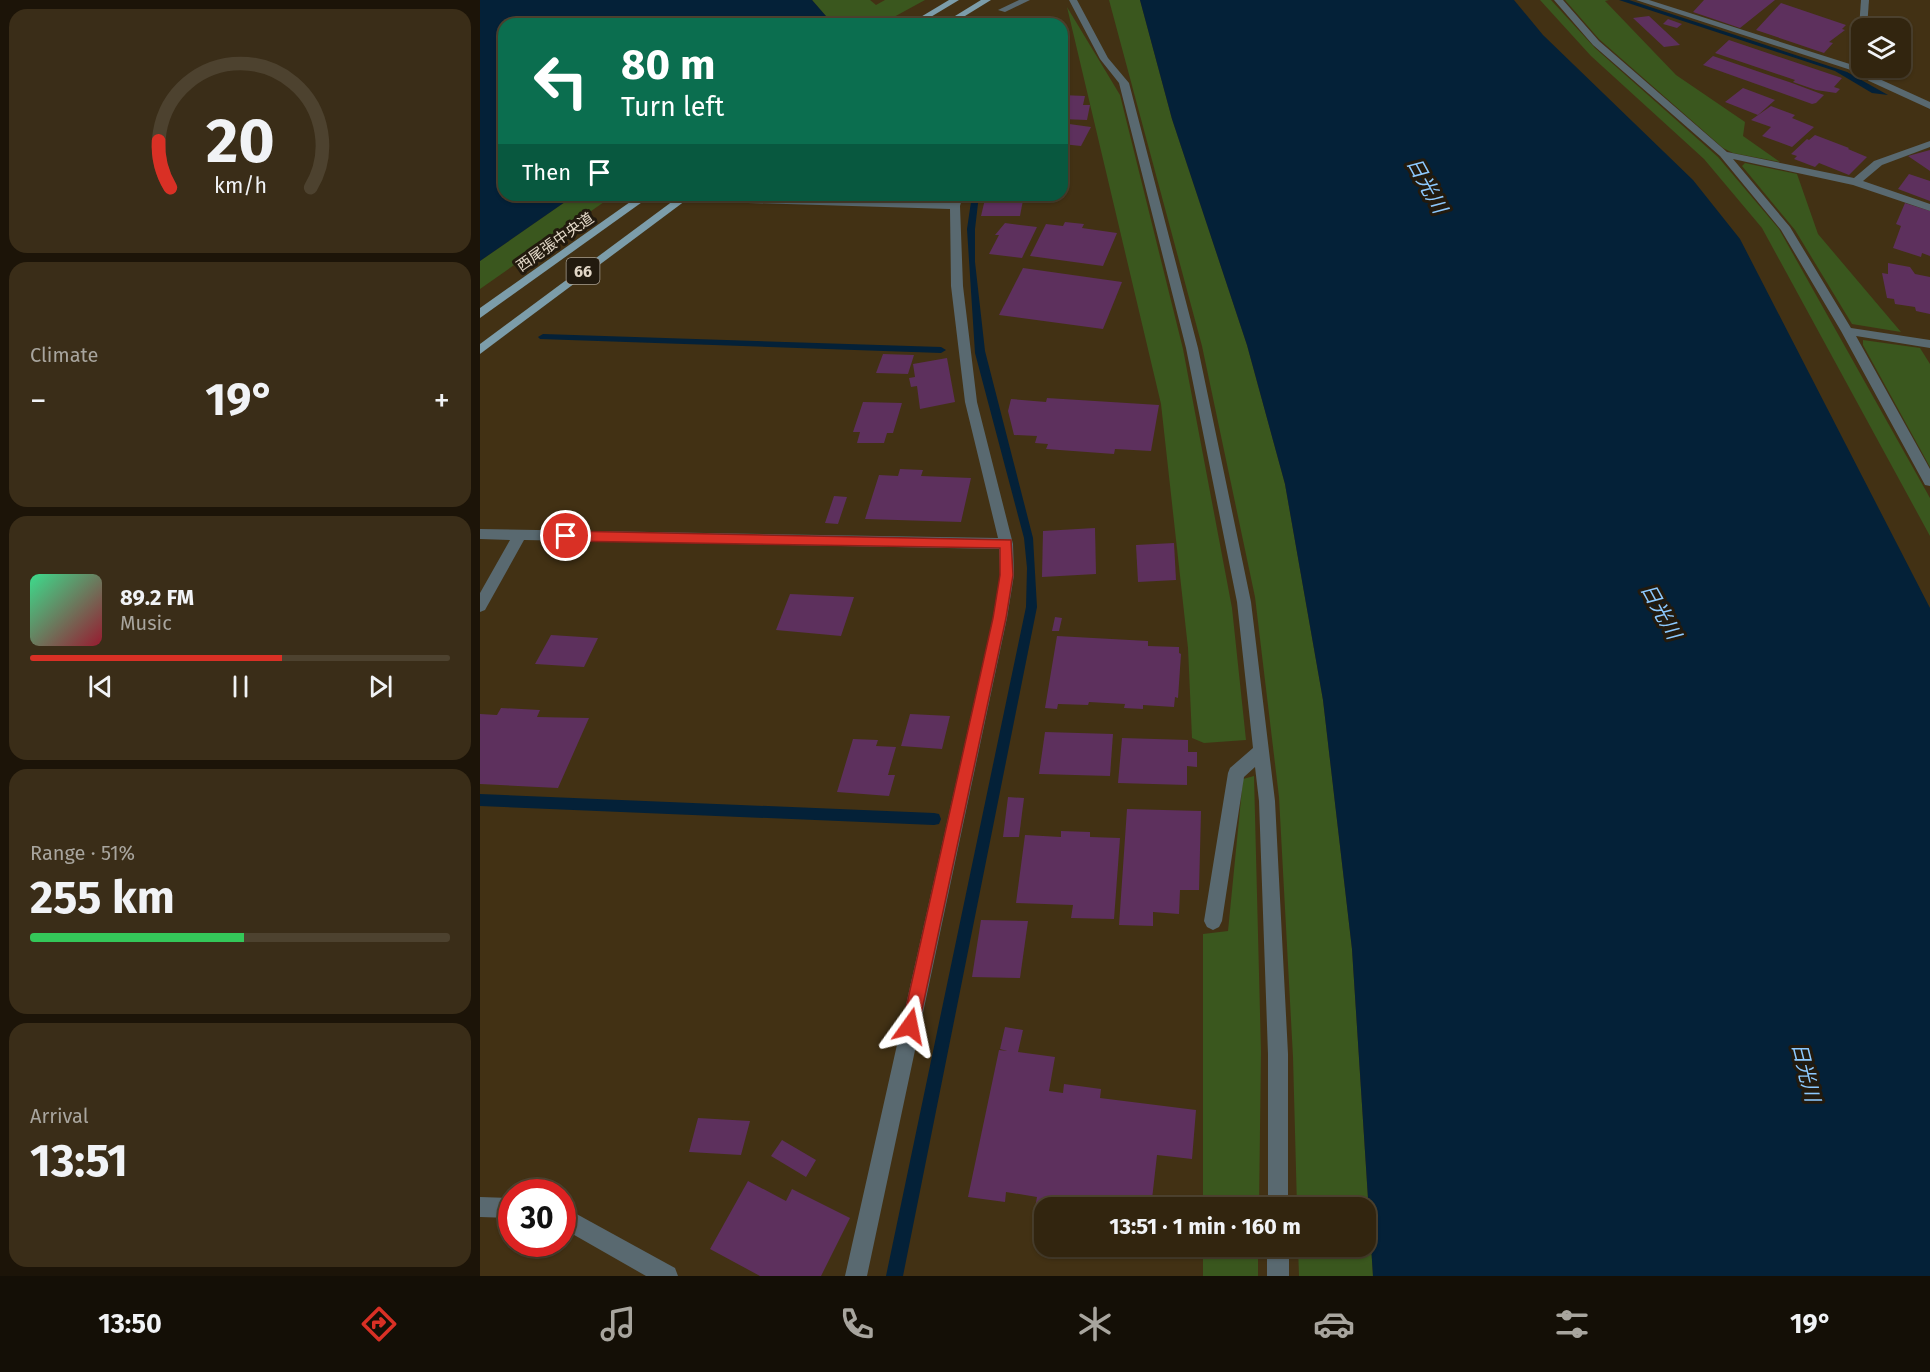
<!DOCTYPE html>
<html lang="en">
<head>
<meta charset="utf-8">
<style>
  body { margin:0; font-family:"Fira Sans","Noto Sans JP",sans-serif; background:#3a2d18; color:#f1f3f6; height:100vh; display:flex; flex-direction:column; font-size:22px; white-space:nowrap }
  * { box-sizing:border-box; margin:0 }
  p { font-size:20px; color:#a8a59e }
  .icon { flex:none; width:33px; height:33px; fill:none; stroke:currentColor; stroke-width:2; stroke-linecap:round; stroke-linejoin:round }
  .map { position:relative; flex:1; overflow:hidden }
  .side { display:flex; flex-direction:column; gap:9px; padding:9px; background:#1c1408; width:480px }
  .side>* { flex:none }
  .hud { position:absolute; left:18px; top:18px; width:570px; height:183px; border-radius:18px; box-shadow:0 2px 4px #0004,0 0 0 2px #4d422f; background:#0b6e4f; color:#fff; overflow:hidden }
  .buttons { position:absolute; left:1371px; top:18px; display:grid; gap:12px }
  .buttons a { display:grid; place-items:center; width:60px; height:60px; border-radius:12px; background:#32250f; box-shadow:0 2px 4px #0004,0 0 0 2px #4d422f; font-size:30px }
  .speed { position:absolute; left:18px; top:1179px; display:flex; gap:12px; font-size:30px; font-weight:700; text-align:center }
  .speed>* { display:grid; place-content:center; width:78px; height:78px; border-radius:50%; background:#32250f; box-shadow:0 2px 4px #0004,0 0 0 2px #4d422f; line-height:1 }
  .speed .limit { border:9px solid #d22; background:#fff; color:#111 }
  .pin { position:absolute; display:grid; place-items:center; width:51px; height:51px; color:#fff; margin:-26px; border:3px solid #fff; border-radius:50%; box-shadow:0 2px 6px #0007 }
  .me { position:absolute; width:66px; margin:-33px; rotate:12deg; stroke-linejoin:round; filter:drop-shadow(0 0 4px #0008) }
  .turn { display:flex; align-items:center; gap:21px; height:126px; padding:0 24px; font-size:27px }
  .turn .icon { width:78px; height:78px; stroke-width:2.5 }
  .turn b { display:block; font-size:42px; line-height:51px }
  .then { display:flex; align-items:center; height:57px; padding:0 24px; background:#0003; gap:12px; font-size:22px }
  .big { font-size:45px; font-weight:700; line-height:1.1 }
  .side .card { flex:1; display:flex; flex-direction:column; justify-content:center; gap:9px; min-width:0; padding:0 21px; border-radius:18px; background:#3a2d18 }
  .side .dial { align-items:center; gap:0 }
  .dial svg { height:156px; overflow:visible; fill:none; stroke:#4d422f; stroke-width:7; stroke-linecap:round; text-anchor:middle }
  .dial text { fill:#f1f3f6; stroke:none }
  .song { display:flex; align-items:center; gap:18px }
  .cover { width:72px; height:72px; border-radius:9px; background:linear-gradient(135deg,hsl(150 70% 55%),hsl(350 70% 35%)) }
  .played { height:6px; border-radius:3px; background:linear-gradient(90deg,#d93025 60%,#4d422f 60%) }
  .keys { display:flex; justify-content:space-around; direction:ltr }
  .heat { display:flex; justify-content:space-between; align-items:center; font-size:33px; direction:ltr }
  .charge { height:9px; border-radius:4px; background:linear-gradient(90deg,#34c759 51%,#4d422f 0) }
  .trip { position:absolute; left:554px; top:1197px; width:342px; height:60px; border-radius:18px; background:#32250f; box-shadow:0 2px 4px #0004,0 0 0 2px #4d422f; font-weight:700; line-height:60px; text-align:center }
  .menu { display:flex; height:96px; justify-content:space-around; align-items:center; background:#140f06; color:#a8a59e }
  .menu .icon { width:42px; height:42px }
  .menu .current { color:#d93025 }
  .menu b { font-size:27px; color:#f1f3f6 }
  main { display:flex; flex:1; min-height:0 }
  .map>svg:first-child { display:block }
  .green { fill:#3a571e }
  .water { fill:#042138 }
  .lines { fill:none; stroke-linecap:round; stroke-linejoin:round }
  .stream { fill:#042138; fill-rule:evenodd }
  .building { fill:#5d305d }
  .minor { fill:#596970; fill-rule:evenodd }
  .major { fill:#7c9daa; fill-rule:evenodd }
  .route { fill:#d93025; stroke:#8d1f18; stroke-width:1.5 }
  .labels { text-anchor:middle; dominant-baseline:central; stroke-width:6; stroke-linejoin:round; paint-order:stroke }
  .far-street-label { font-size:15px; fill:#e2d7c7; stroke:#221a0e }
  .shield { fill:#221a0e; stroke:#a89e90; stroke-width:1.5 }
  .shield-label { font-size:16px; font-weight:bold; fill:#e2d7c7 }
  .water-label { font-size:20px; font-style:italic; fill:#8dc9fe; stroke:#221a0e }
</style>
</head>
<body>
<main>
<section class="side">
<div class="card dial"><svg viewBox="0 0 100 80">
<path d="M14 69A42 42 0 1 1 86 69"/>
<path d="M14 69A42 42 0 0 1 8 45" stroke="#d93025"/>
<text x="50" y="56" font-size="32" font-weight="700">20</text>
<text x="50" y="72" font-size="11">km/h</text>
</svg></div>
<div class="card"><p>Climate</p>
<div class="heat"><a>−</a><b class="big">19°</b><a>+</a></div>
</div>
<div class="card">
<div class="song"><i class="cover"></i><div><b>89.2 FM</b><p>Music</p></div></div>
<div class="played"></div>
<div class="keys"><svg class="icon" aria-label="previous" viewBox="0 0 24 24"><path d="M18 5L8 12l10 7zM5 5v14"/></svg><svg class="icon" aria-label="pause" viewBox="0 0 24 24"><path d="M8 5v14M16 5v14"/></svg><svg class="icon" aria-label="next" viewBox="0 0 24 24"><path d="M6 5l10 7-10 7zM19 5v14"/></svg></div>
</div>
<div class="card"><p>Range · 51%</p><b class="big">255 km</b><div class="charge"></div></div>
<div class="card"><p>Arrival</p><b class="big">13:51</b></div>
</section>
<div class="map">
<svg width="1450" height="1276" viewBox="0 0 1450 1276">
  <rect width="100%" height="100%" fill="#423114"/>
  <g class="green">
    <polygon points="332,0 390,0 396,5 405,0 445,0 401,24 350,24 352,23"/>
    <polygon points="629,0 660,0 692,119 767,345 805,484 843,700 872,949 893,1276 819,1276 818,1247 885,1246 885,1208 817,1207 813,1057 799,797 775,597 722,346"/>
    <polygon points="1060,0 1071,0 1115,48 1238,157 1299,229 1450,498 1450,536 1282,228 1224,159 1111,56"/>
    <polygon points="1085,0 1129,0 1125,1 1196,75 1265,122 1263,136 1300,162 1253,153 1243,148 1119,39"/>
    <polygon points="587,7 640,95 703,349 752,608 766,740 724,743 712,738 708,648 681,404"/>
    <polygon points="1265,163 1317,174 1338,234 1421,332 1372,324 1315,230 1262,166"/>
    <polygon points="95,195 134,195 0,289 0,261"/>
    <polygon points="1383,340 1440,348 1450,364 1450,467 1383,345"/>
    <polygon points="774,776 781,1052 779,1207 723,1208 723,934 748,931 763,779"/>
    <rect x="723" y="1247" width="55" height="29"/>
  </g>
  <g class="water">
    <polygon points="0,0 332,0 352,23 24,24 24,195 95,195 0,261"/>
    <polygon points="660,0 1034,0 1063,35 1213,180 1260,239 1450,608 1450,1276 893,1276 872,949 843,700 805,484 767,345 692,119"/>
    <polygon points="1139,0 1149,0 1367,72 1408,95 1392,93 1355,71"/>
    <polygon points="492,195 499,195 495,229 495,262 505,351 553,538 557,607 423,1276 406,1276 546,607 547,568 544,538 495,353 487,229"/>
  </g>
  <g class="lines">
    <g class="stream">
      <polygon points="63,334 461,347 466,350 461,353 60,339 58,337"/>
      <polygon points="0,794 454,813 459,814 461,819 459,824 454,825 0,806"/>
    </g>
  </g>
  <g class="building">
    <polygon points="1224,0 1295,0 1260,28 1213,12"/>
    <polygon points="1301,3 1366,25 1362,29 1365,30 1349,42 1353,43 1344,53 1276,30"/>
    <polygon points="1169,16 1200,45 1184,47 1153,18"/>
    <polygon points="1188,19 1202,24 1197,28 1183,24"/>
    <polygon points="1249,40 1362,78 1354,87 1360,89 1356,93 1336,90 1313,82 1315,80 1235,53"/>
    <polygon points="1233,56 1312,83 1344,95 1336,103 1332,104 1223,65"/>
    <polygon points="1263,88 1295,100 1278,115 1245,102"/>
    <polygon points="582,95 605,96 603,105 610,105 607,120 582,119"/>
    <polygon points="1291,106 1315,115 1312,118 1334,127 1312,147 1282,136 1291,127 1271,120"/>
    <polygon points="582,123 611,127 601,146 582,144"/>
    <polygon points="1335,135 1369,148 1368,149 1387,157 1369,175 1339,163 1335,167 1314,159 1317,156 1311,154 1327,139 1329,140"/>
    <polygon points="1450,150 1450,171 1428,156"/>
    <polygon points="1429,174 1450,181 1450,201 1418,189"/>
    <polygon points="506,195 544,195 540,216 501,216"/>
    <polygon points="1425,203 1450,211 1450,256 1442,253 1441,257 1413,248 1421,226 1416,224"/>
    <polygon points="585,222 604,224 602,228 637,233 623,266 550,256 566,224 583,226"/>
    <polygon points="525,223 557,227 542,258 509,254 519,235 515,235"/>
    <polygon points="1408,263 1430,267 1435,274 1450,277 1450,314 1436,311 1435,307 1415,304 1414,299 1407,298 1402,273 1408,274"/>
    <polygon points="543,268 642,282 623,329 519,315"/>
    <polygon points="403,354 434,355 428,374 396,373"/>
    <polygon points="467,358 475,402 440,409 437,386 431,387 429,378 435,377 433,364"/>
    <polygon points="567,398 679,405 671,451 635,449 634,454 566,449 568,444 555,443 557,436 534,435 528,411 531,399 566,402"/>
    <polygon points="383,402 422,403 413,433 407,433 404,443 377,443 380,432 373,432"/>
    <polygon points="420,469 443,470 441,476 491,478 481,522 385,519 399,475 418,476"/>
    <polygon points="354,496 367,497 358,524 345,523"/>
    <polygon points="615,528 616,574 562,577 563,531"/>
    <polygon points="694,543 696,580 658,582 656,545"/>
    <polygon points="310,594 374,597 361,636 296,630"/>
    <polygon points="575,617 582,618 579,631 572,631"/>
    <polygon points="71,635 118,638 104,667 55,664"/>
    <polygon points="577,636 668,641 668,646 699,647 699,653 701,654 698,698 695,697 694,707 663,705 663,709 644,708 645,704 609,702 608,705 578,704 577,709 565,708"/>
    <polygon points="21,708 60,710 57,717 109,718 78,788 0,784 0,714 17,715"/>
    <polygon points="430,714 470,716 462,749 421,746"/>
    <polygon points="565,732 633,734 630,776 559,774"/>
    <polygon points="642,738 708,740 708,752 717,752 717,767 707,766 707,785 638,783"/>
    <polygon points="373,739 398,740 396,746 416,747 408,775 415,775 409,796 357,792"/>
    <polygon points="528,797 544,798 539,837 523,837"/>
    <polygon points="647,809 721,811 719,890 700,890 699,914 673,912 673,926 639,925"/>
    <polygon points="581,831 610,832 610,837 640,838 634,919 591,918 593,905 536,903 545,835 581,837"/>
    <polygon points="501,920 548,921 540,978 492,977"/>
    <polygon points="525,1027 543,1030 538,1052 575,1057 569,1091 583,1093 584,1084 621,1089 620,1098 716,1110 712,1159 677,1155 671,1208 619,1202 618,1208 564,1208 564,1221 553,1219 557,1197 526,1192 525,1202 488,1197 519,1050 527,1051 520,1049"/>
    <polygon points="218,1118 270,1121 261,1155 209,1152"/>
    <polygon points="302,1140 336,1160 326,1177 291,1156"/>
    <polygon points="268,1181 306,1201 312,1189 370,1218 341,1276 280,1276 230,1249"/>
  </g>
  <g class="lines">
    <g class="minor">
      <polygon points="539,0 550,0 525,12 518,10"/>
      <polygon points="589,0 597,0 628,58 649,83 718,348 771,602 795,801 808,1054 808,1208 788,1208 788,1054 779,801 775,767 764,777 742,921 739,927 733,930 727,927 724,921 748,773 750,768 773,748 757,602 706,348 639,83 620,59"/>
      <polygon points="1074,0 1083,0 1119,41 1247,152 1374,178 1394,161 1450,141 1450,147 1402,165 1383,181 1450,204 1450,211 1373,185 1253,159 1310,227 1371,328 1450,340 1450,348 1376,336 1450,469 1450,486 1445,485 1361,331 1301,230 1240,156 1113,45"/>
      <polygon points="1156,0 1169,0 1376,66 1378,48 1382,45 1382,68 1385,68 1395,77 1450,102 1450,109 1389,81 1377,72"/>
      <polygon points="1381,0 1389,0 1387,28 1382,30 1379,28"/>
      <polygon points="208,195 471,203 473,195 483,195 480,206 483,286 497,402 533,544 534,575 527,618 387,1276 365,1276 513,618 520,575 519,549 44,540 5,610 0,612 0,593 30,540 0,539 0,529 518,538 485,402 471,286 470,209 204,201 199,198"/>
      <polygon points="0,1197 32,1198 32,1218 0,1217"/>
      <polygon points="82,1206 195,1268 198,1276 166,1276 82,1228"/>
      <rect x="787" y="1246" width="22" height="30"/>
    </g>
    <g class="major">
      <polygon points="469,0 479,0 439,24 429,24"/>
      <polygon points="501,0 511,0 472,24 462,24"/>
      <polygon points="160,195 172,195 0,318 0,308"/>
      <polygon points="201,195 213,195 0,354 0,344"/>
    </g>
  </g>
  <polygon class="route" points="86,531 531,540 533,575 526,618 437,1033 430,1035 424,1033 422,1026 513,618 520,575 520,548 86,541 80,536"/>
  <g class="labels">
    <g class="far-street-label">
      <text transform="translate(75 242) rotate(-35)">西尾張中央道</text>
    </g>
    <rect class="shield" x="86.5" y="258" width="33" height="26" rx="4.5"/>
    <g class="shield-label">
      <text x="103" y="271">66</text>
    </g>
    <g class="water-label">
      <text transform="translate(947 185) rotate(61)">日光川</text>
      <text transform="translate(1181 611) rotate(61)">日光川</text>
      <text transform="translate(1326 1072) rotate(76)">日光川</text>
    </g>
  </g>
</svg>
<div class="buttons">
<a><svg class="icon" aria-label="layers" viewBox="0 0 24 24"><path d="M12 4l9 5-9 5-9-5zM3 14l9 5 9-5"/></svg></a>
</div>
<div class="speed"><div class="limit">30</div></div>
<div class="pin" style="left:86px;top:536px;background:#d93025"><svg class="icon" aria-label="arrive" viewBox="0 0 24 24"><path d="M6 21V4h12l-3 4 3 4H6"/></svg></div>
<svg class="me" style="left:430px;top:1026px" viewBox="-20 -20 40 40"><path d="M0-17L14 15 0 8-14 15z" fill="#d93025" stroke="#fff" stroke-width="4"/></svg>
<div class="trip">13:51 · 1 min · 160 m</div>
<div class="hud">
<div class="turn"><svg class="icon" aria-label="left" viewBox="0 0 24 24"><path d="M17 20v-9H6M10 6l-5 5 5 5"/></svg><div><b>80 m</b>Turn left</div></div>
<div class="then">Then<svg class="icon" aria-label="arrive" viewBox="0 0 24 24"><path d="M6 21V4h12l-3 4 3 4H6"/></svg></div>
</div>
</div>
</main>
<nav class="menu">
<b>13:50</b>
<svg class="icon current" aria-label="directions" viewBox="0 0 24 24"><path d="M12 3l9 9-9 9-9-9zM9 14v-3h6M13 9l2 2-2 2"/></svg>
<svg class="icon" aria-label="music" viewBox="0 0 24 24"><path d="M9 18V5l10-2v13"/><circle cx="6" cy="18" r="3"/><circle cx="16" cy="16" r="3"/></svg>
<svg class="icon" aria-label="phone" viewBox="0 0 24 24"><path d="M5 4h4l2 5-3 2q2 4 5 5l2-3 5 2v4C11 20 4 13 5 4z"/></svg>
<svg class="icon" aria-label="climate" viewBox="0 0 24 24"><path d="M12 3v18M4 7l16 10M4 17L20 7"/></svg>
<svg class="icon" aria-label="car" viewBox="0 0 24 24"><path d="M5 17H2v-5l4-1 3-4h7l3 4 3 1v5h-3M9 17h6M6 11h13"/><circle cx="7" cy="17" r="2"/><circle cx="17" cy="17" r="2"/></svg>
<svg class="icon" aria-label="filters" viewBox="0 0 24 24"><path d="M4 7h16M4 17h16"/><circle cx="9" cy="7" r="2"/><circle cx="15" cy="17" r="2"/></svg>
<b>19°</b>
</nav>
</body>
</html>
